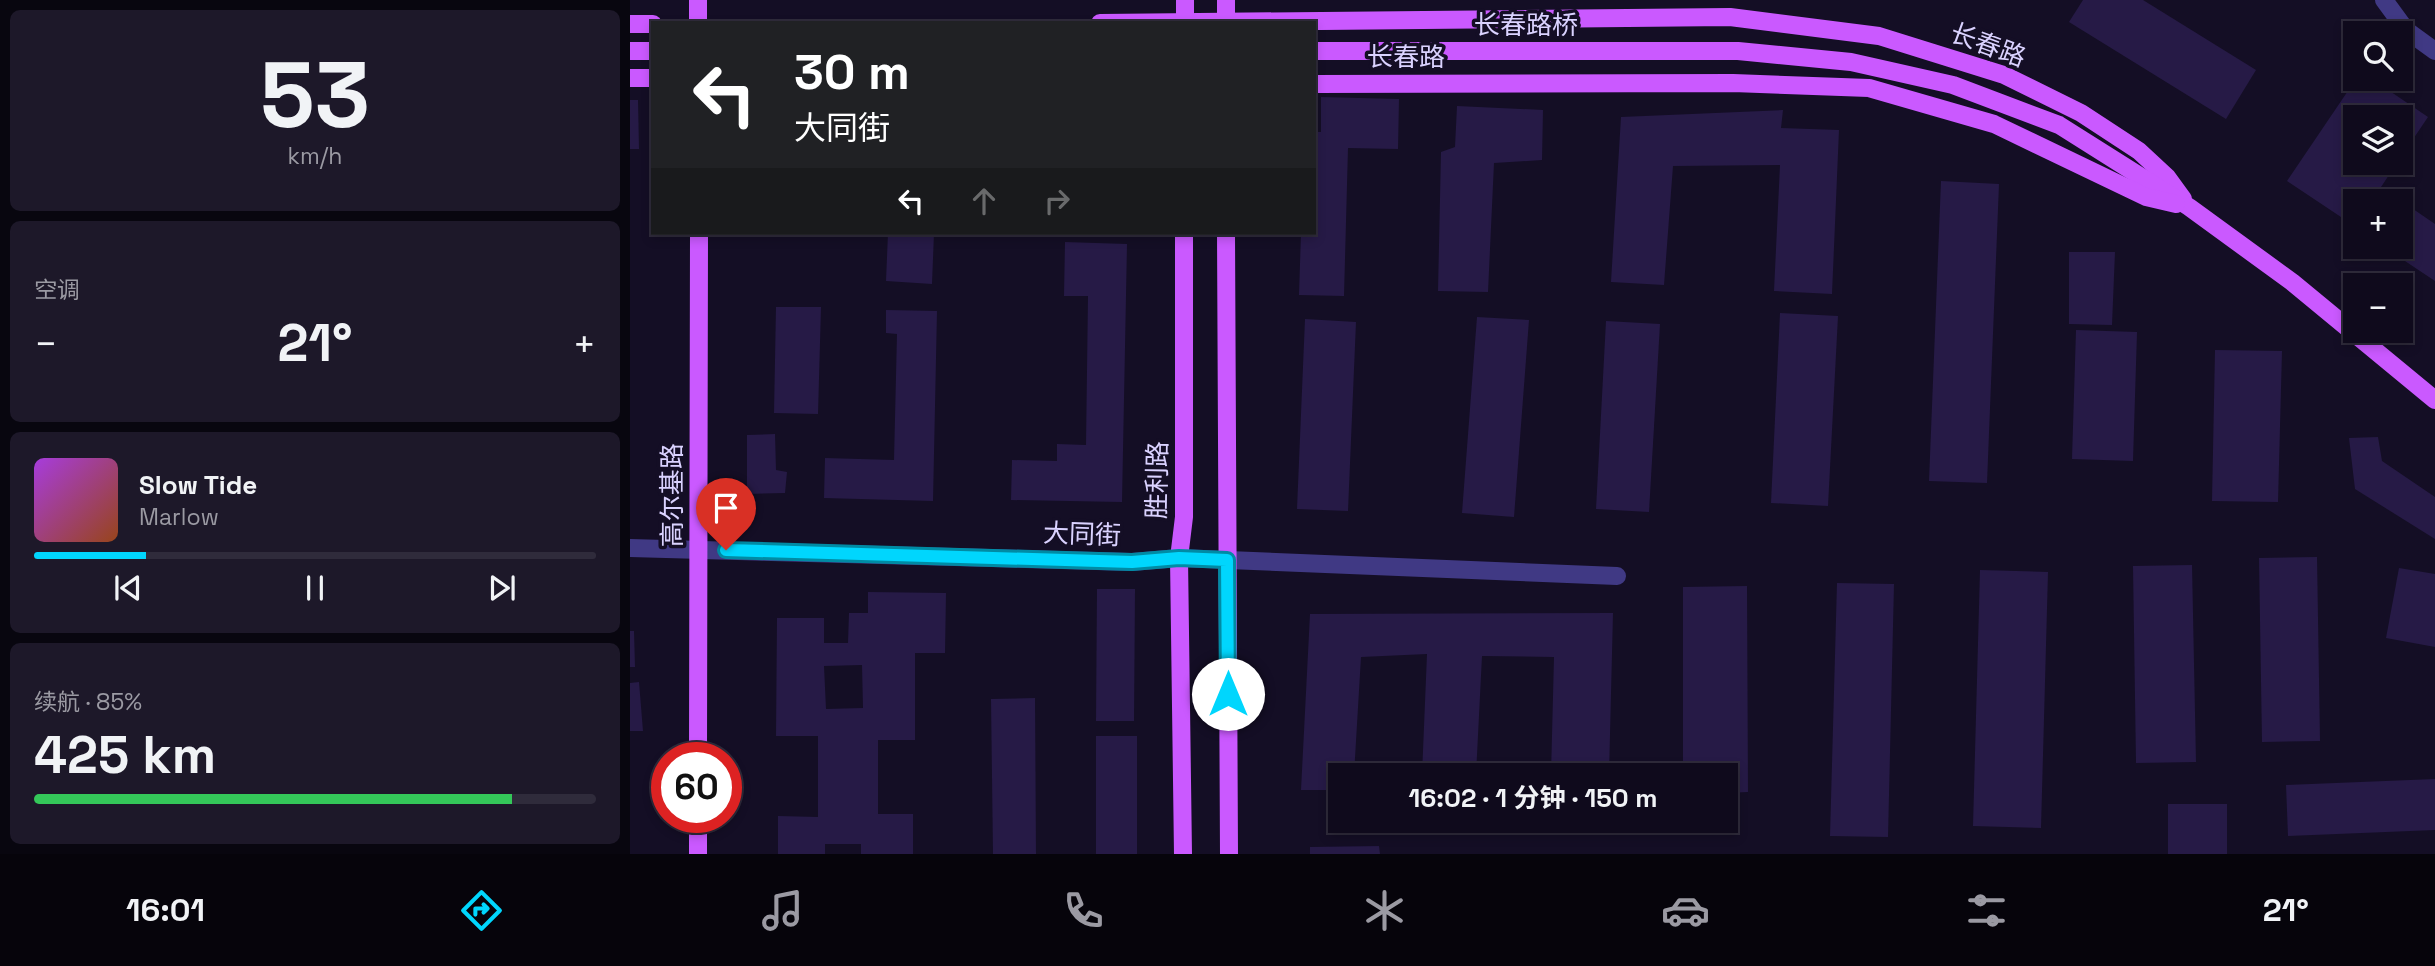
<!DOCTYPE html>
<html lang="zh">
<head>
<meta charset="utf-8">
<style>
  body { margin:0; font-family:"Space Grotesk","Noto Sans SC",sans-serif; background:#1d1829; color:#f1f3f6; height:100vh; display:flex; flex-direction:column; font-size:26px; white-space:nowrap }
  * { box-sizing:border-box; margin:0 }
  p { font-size:23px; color:#9b9aa3 }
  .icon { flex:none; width:38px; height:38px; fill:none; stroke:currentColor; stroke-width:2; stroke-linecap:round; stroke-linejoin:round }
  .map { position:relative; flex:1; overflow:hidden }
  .drawer { display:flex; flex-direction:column; gap:10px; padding:10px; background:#08060f; width:630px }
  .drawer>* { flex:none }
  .guide { position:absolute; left:21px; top:21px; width:665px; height:214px; border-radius:0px; box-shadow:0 4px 10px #0003,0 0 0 2px #2f2b3b; background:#202124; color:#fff; overflow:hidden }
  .fabs { position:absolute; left:1713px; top:21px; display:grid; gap:14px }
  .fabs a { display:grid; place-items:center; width:70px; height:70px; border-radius:0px; background:#0f0a1c; box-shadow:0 4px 10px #0003,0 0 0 2px #2f2b3b; font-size:35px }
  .speed { position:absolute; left:21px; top:742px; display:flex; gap:14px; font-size:35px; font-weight:700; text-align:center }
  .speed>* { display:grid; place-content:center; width:91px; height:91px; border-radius:50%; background:#0f0a1c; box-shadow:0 4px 10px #0003,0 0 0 2px #2f2b3b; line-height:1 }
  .speed .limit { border:10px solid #d22; background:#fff; color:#111 }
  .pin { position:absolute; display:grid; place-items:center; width:60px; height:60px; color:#fff; margin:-72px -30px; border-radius:50% 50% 50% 0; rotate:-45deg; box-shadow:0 0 7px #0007 }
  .pin .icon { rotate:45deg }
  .me { position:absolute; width:77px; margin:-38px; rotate:0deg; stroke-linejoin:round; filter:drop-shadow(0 0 5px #0008) }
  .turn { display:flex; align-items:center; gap:24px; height:147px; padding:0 28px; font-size:32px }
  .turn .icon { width:91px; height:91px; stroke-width:2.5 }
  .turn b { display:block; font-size:49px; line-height:60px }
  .lanes { display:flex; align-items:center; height:66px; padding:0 28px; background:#0003; justify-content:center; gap:35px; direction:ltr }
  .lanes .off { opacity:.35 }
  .big { font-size:52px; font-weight:700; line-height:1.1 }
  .drawer .widget { flex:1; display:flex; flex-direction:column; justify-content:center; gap:10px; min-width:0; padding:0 24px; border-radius:10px; background:#1d1829 }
  .drawer .dial { align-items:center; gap:0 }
  .dial b { font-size:91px; line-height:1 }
  .song { display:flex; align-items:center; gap:21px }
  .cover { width:84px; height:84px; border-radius:10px; background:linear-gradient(135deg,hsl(280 70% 55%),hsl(20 70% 35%)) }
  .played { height:7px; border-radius:4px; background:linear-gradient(90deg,#00d6fd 20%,#2f2b3b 20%) }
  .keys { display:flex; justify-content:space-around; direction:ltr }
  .heat { display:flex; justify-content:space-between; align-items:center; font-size:38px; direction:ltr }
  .charge { height:10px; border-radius:5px; background:linear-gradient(90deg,#34c759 85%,#2f2b3b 0) }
  .trip { position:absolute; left:698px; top:763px; width:410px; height:70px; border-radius:0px; background:#0f0a1c; box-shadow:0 4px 10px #0003,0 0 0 2px #2f2b3b; font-weight:700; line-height:70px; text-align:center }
  .menu { display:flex; height:112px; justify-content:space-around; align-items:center; background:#06040b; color:#9b9aa3 }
  .menu .icon { width:49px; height:49px }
  .menu .active { color:#00d6fd }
  .menu b { font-size:32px; color:#f1f3f6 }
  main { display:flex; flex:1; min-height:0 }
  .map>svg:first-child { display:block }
  .building { fill:#261a46; fill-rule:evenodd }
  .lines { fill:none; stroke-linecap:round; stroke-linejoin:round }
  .minor { stroke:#403984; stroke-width:18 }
  .major { stroke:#ca59ff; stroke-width:18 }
  .route-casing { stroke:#008ba4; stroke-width:18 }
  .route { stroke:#00d6fd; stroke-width:12 }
  .labels { text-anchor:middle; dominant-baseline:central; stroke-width:7; stroke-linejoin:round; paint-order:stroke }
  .street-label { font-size:26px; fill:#dad2ff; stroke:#140e25 }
</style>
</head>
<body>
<main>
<section class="drawer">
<div class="widget dial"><b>53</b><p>km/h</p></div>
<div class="widget"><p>空调</p>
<div class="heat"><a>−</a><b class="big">21°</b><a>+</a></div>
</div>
<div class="widget">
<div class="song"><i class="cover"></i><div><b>Slow Tide</b><p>Marlow</p></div></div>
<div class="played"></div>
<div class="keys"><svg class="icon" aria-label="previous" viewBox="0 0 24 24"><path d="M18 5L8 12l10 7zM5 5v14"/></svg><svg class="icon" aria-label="pause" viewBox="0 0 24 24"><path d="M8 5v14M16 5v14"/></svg><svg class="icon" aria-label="next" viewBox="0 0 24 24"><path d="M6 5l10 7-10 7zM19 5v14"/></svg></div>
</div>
<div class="widget"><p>续航 · 85%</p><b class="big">425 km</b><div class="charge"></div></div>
</section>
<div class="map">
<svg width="1805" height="854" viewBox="0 0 1805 854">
  <rect width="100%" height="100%" fill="#140e25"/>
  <g class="building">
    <polygon points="1453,0 1513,0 1626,70 1596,119 1439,22"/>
    <polygon points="1726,79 1742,79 1798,117 1771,157 1771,117 1726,117 1726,163 1767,163 1751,187 1805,224 1805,281 1754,247 1771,247 1771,201 1726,201 1726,227 1657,181"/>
    <polygon points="691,97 769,99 768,149 718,148 714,296 669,295 671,233 684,233 684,132 691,132"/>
    <polygon points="0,100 8,100 9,149 0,149"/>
    <polygon points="827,106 913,110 912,160 864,163 858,292 808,291 811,152 825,147"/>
    <polygon points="1153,110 1151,128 1209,130 1202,294 1144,291 1150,165 1043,166 1034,285 981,282 991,117"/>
    <polygon points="1311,181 1369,184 1357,483 1299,481"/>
    <polygon points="258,233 304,233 302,284 256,281"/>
    <polygon points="435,242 497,244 492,502 381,500 382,460 427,461 427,444 456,445 458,296 434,296"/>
    <polygon points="1439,252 1485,252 1482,325 1439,324"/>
    <polygon points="146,307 191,307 188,414 144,413"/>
    <polygon points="256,310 307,311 303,501 194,498 195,458 264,460 267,334 256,333"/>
    <polygon points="1150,313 1208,316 1198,506 1141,503"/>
    <polygon points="847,317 899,320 884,517 832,513"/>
    <polygon points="675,319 726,322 718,511 667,509"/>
    <polygon points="976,321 1030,324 1019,512 966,509"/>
    <polygon points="1446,330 1507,332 1503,461 1442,459"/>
    <polygon points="1585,350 1652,351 1648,502 1582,501"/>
    <polygon points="145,434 146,470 157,472 155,493 117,494 117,435"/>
    <polygon points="1748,437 1752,461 1805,497 1805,539 1725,489 1719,438"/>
    <polygon points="1687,557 1690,741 1632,742 1629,558"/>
    <polygon points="1562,565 1566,762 1506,763 1503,566"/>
    <polygon points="1769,568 1805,574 1805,647 1756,638"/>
    <polygon points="1350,570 1418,572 1411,828 1343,826"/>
    <polygon points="1207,583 1264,584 1258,837 1200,836"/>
    <polygon points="1117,586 1118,792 1096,793 1096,775 1053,775 1053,587"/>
    <polygon points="467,589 505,589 504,721 466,721"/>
    <path d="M238,592L316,593L315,653H285V740H248V814H283V854H231V844H195V854H148V816L188,817V736H146L147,618H194V643H218L219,613H238ZM232,665L233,708L196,709L194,666Z"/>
    <polygon points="983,613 979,775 921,775 924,657 852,656 846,775 792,775 797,654 731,657 724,775 710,775 710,790 671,790 680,614"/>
    <polygon points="0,631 4,631 5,667 0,667"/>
    <polygon points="9,682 13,731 0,731 0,683"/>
    <polygon points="405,698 406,854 363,854 361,699"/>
    <rect x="466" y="736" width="41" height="118"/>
    <polygon points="1805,779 1805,830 1658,836 1656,785"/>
    <rect x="1538" y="804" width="59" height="50"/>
    <polygon points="749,846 750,854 680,854 680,847"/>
  </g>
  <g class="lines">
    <g class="minor">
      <polyline points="1754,0 1776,30 1805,51"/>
      <polyline points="0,548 502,562 549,558 987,576"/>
    </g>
    <g class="major">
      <polyline points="68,0 68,23"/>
      <polyline points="470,23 1100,17 1249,36 1374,75 1451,113 1509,151 1537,177 1553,199"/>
      <polyline points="555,23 555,0"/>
      <polyline points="596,23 596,0"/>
      <polyline points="0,24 23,24"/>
      <polyline points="0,51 23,51"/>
      <polyline points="684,51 1108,51 1221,62 1323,85 1429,125 1559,207 1662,282 1805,400"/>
      <polyline points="0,78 23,78"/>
      <polyline points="684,84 1103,83 1239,88 1364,124 1516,197 1546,204"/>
      <polyline points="596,233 599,854"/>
      <polyline points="68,758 69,233"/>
      <polyline points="68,817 68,854"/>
      <polyline points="553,854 549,558 554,517 554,233"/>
    </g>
  </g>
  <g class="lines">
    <g class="route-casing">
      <polyline id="route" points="96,550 502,562 549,558 597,560 598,694"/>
    </g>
    <use href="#route" class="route"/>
  </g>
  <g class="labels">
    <g class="street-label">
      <text x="896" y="25">长春路桥</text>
      <text transform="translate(1358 45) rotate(20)">长春路</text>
      <text x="776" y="57">长春路</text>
      <text transform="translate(527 480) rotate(-89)">胜利路</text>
      <text transform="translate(42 495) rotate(-90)">高尔基路</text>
      <text transform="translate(452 534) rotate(2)">大同街</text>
    </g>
  </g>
</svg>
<div class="fabs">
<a><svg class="icon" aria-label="search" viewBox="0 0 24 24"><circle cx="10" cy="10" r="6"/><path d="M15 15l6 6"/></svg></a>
<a><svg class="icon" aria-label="layers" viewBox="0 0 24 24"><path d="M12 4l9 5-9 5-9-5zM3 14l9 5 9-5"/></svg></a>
<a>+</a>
<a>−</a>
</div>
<div class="speed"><div class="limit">60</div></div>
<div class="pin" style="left:96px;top:550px;background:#d93025"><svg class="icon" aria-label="arrive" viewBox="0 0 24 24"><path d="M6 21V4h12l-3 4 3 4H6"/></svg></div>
<svg class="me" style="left:598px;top:694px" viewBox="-20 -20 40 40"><circle r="19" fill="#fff"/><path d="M0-13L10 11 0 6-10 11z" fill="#00d6fd"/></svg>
<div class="trip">16:02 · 1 分钟 · 150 m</div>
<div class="guide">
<div class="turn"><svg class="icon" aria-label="left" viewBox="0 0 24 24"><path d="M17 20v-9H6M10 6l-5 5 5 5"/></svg><div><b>30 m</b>大同街</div></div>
<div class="lanes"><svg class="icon" aria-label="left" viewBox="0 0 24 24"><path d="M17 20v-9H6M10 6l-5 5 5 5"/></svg><svg class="icon off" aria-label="ahead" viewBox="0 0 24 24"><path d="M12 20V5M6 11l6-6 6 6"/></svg><svg class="icon off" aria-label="right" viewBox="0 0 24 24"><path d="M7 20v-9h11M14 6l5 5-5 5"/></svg></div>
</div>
</div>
</main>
<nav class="menu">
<b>16:01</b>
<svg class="icon active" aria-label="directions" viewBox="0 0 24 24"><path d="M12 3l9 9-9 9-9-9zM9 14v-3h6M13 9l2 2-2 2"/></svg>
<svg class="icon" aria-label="music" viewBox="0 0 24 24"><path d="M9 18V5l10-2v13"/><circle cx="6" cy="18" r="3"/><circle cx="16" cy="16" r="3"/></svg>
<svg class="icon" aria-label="phone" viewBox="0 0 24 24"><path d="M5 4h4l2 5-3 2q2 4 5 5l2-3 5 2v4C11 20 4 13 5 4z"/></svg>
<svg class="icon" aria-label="climate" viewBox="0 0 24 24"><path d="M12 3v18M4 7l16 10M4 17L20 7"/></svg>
<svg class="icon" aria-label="car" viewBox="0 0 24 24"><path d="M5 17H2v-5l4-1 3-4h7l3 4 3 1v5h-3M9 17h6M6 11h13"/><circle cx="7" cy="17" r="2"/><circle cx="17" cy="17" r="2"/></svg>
<svg class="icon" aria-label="filters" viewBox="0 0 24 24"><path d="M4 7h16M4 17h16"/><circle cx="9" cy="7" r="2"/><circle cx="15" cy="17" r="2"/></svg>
<b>21°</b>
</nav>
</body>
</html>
